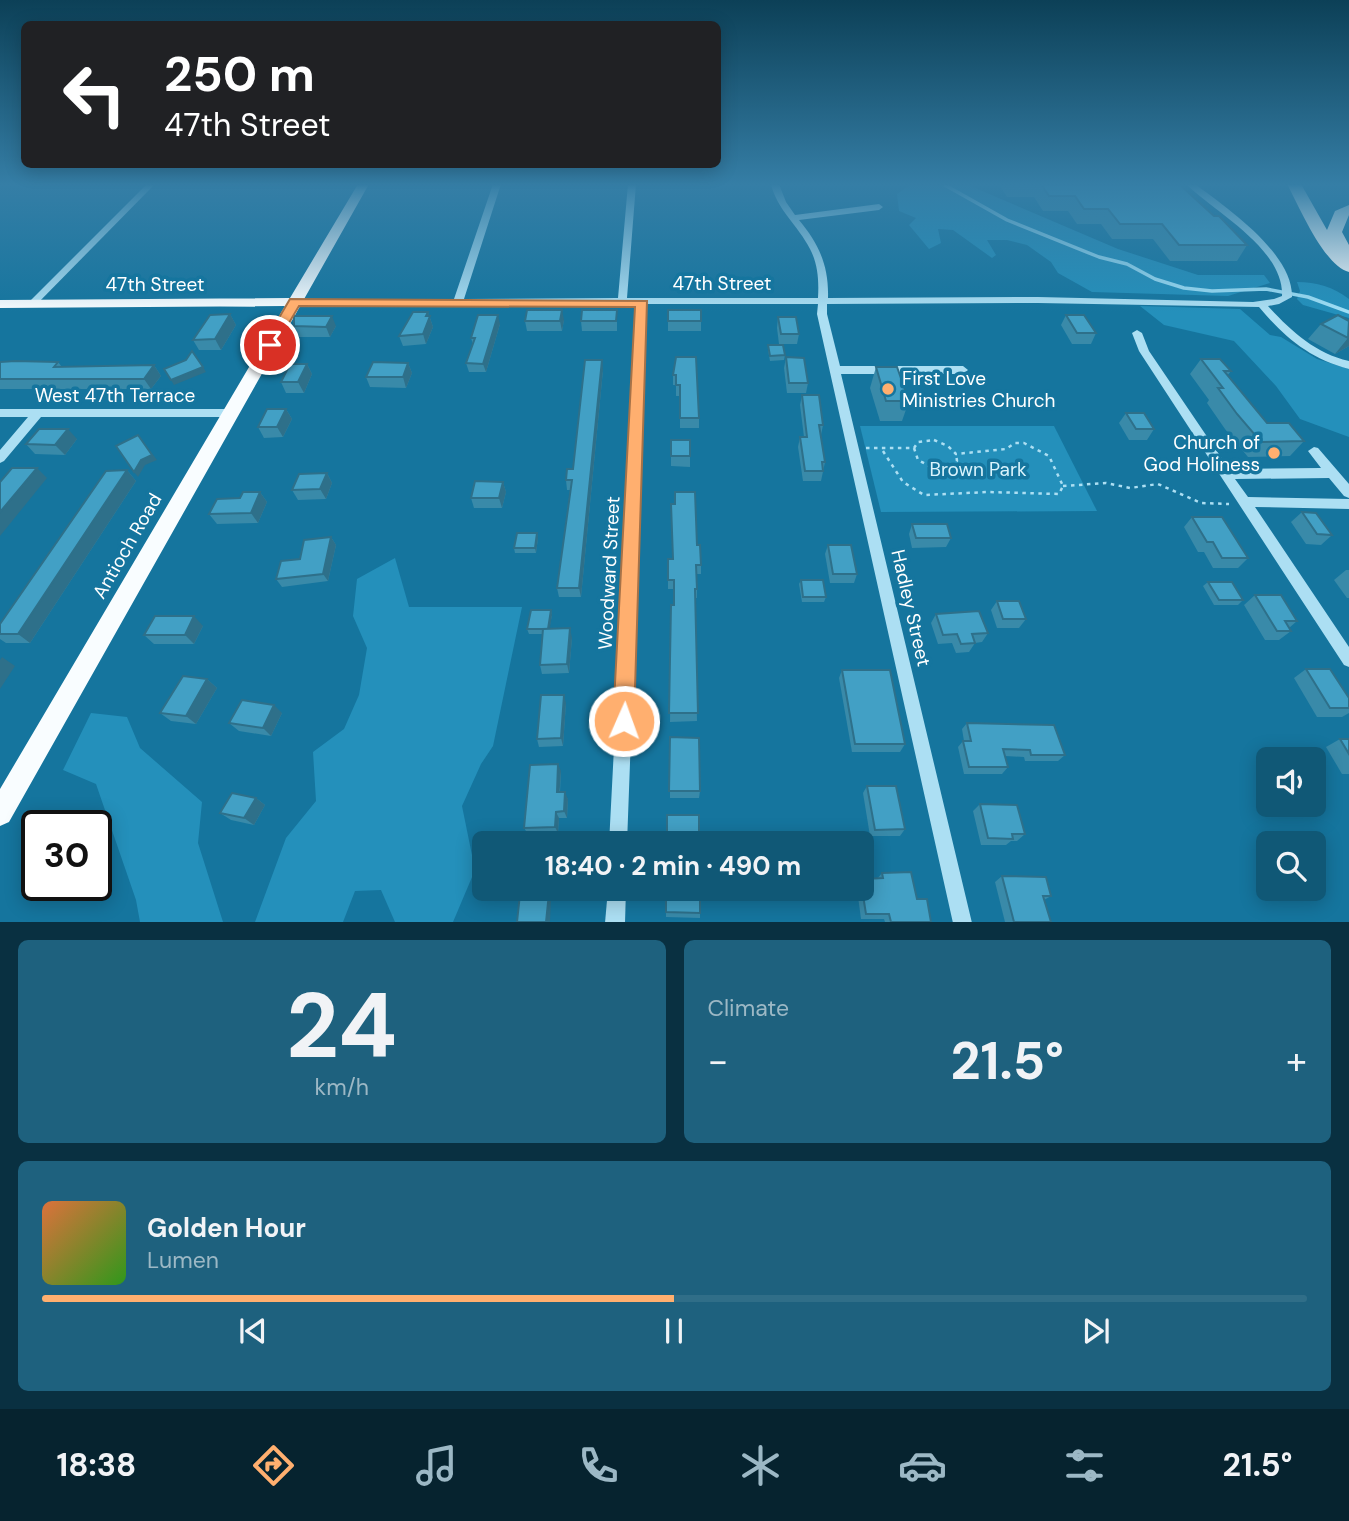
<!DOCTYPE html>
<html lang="en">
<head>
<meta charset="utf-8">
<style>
  body { margin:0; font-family:"DM Sans",sans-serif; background:#1e617e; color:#f1f3f6; height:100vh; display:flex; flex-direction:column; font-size:26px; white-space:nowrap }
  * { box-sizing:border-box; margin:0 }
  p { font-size:23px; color:#9cb8c5 }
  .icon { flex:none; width:38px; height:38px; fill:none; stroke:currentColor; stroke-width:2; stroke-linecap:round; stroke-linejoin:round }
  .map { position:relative; height:922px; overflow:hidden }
  .drawer { display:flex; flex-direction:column; gap:18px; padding:18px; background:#093041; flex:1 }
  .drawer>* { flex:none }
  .banner { position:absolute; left:21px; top:21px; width:700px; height:147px; border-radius:10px; box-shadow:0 4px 18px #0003; background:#202124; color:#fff; overflow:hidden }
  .tools { position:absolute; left:1256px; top:747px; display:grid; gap:14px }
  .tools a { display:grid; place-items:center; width:70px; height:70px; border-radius:10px; background:#105876; box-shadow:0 4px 18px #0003; font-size:35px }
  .speed { position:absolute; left:21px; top:810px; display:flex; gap:14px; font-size:35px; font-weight:700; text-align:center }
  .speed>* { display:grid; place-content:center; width:91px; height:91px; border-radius:50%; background:#105876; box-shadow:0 4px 18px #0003; line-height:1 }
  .speed .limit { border:4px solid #111; border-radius:10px; background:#fff; color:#111 }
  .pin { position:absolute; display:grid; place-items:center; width:60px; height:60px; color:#fff; margin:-30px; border:4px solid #fff; border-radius:50%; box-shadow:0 2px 7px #0007 }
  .me { position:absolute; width:77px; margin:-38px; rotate:2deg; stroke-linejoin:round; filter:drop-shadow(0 0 5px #0008) }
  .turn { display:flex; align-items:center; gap:24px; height:147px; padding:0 28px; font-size:32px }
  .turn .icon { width:91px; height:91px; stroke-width:2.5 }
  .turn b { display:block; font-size:49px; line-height:60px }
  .big { font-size:52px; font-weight:700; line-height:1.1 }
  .drawer .tile { flex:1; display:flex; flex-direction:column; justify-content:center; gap:10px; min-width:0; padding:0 24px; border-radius:10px; background:#1e617e }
  .drawer .dial { align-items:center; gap:0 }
  .dial b { font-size:91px; line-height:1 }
  .song { display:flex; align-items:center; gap:21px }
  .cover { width:84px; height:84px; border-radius:10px; background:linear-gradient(135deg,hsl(20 70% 55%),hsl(110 70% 35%)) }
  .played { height:7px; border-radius:4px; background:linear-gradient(90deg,#ffaf6f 50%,#306e88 50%) }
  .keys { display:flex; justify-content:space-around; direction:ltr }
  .heat { display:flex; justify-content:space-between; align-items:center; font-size:38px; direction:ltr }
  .drawer .tiles { flex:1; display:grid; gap:18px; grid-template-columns:1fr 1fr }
  .tile:last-child { grid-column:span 2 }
  .trip { position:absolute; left:472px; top:831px; width:402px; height:70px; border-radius:10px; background:#105876; box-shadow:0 4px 18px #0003; font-weight:700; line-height:70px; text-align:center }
  .dock { display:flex; height:112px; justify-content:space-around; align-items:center; background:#06232f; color:#9cb8c5 }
  .dock .icon { width:49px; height:49px }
  .dock .current { color:#ffaf6f }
  .dock b { font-size:32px; color:#f1f3f6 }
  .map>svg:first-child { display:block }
  .green { fill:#2490bb }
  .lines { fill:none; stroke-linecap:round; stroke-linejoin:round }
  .stream { stroke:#9fdff6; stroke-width:3.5 }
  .path { stroke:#acdff3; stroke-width:2.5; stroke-dasharray:3.5 4.5; stroke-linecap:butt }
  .minor { fill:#acdff3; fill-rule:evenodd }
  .major { fill:#f9fdff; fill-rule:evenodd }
  .highway { fill:#fff; fill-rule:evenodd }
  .wall { fill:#398aa9 }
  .shaded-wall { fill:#2e708a }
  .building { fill:#42a0c5; stroke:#2e708a; stroke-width:2 }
  .route { fill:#ffaf6f; stroke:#a67248; stroke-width:2 }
  .poi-dot { fill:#ffaf6f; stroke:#15759e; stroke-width:2.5 }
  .labels { text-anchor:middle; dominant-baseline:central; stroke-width:7; stroke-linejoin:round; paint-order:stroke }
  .street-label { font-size:19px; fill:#fff; stroke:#15759e }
  .poi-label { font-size:19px; fill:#fff; stroke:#15759e; text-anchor:start }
  .park-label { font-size:19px; fill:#daf4fd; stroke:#15759e }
</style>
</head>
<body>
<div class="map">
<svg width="1349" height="923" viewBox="0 0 1349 923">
  <rect width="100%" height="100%" fill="#15759e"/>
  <g class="green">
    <polygon points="911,184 966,184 1118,249 1198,275 1264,275 1270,283 1228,296 1092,292 1058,273 1051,262 1027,245 1007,240 987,240 996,255 992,258 953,230 938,229 941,243 929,249 909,225 916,218 899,211 897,194"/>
    <path d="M1297,282C1317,282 1333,287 1349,299V318L1303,305L1297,299L1300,291Z"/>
    <polygon points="1140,306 1240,309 1270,335 1281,337 1317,359 1349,369 1349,437 1300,419 1276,386 1234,341 1164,325"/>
    <polygon points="860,426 1054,426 1097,511 881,512"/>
    <polygon points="395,558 409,607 522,607 493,746 481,764 462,806 475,870 453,922 395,922 381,890 355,891 343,922 255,922 286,838 316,801 313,752 344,729 359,695 367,648 353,616 357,579"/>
    <polygon points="91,713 127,717 140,748 202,802 198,843 223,922 140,922 136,900 96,784 63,770"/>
  </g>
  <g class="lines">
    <polyline class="stream" points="943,184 1007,220 1099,257 1127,264 1155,279 1184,288 1212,291 1266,289 1308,297 1349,312"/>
    <g class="path">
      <polygon points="934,440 948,446 956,454 1006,449 1015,443 1024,443 1049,456 1063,486 1059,494 988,492 924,495 903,482 881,448 914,448 918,442"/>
      <polyline points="866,448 881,448"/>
      <polyline points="914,448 918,460 933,468 952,467 957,461 956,454"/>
      <polyline points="1063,486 1106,483 1130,488 1158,484 1201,503 1229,504"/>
    </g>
    <g class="minor">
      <polygon points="147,184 155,184 35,306 29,306 29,302"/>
      <path d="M493,184H501L464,299L618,298L628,184H636L627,298H818C819,281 818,264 810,249C798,225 777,210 771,184H779L786,202L795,215L879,204L883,207L879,210L799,220C819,244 829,266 828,298L1038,297L1253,302L1274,299L1282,296C1284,249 1216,213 1186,184H1195C1227,208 1293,253 1292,297L1279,304L1268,306C1291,331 1315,353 1349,361V369C1310,359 1284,337 1259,307L1038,303L827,304V314L840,366H963L968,370L963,374H841L972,923H953L817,314L818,304H647L627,844H609L637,304H627L622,307L617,304L462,305L457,307L452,305H295L290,302L295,299H454Z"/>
      <polygon points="1137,330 1142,333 1149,351 1229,469 1321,468 1308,451 1314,447 1318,448 1349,484 1349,498 1344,496 1329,478 1235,479 1248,497 1349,499 1349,509 1255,507 1349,647 1349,667 1344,665 1139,351 1132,333"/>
      <polygon points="0,409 230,409 236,413 230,417 41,417 4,461 0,463 0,450 28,417 0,417"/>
      <polygon points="608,889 626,889 625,923 605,923"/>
    </g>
    <polygon class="major" points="358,184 369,184 9,822 0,826 0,789 285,306 0,308 0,300 290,298"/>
    <path class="highway" d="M1287,184H1301L1327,230L1335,211L1349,205V215L1342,232L1349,245V272C1324,266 1299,206 1287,184Z"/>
  </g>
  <g class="wall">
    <polygon points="980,184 1179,184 1247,245 1237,261 1170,261 1153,239 1112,239 1101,224 1077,224 1068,211 1043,211 1034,197 1007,197 1000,186 982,186"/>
    <polygon points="668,310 701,321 701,331 668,331"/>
    <polygon points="428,312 433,327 426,344 403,346 399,336"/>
    <polygon points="230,314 236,325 221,350 199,350 193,340"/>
    <polygon points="1066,315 1096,333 1091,344 1072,344 1061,325"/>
    <polygon points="778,317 799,334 797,344 779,344 777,328"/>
    <polygon points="564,320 562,331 527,331 525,321"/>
    <polygon points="617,320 617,331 582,331 581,321"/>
    <polygon points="1349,321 1349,346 1335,354 1308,339 1321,324"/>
    <polygon points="500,324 486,372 469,372 466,363 473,344 471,338"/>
    <polygon points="294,326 336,326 330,337 299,337"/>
    <polygon points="768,345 785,355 784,360 770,361 768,350"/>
    <polygon points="676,357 699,418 699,428 680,428 680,396 676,396 676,385 673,385 673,375"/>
    <polygon points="786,357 808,383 806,393 787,393 784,368"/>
    <polygon points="1201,359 1231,371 1227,376 1267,423 1304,441 1290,456 1248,457 1225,429 1207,403 1209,400 1190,374"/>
    <polygon points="0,362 58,362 62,367 154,365 161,376 151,389 0,389"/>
    <polygon points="408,363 412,373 406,388 370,387 366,377"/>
    <polygon points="307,364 312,374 304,393 286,393 281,382"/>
    <polygon points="876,367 909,401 902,421 880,421 870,388"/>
    <polygon points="603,370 581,597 559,597 557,588 570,490 567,490 566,480 573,469"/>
    <polygon points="802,395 823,425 821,435 825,462 821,481 803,481 798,447 800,437 804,437 800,405"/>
    <polygon points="286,409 292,419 283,437 264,438 258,427"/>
    <polygon points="1126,413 1154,429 1147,440 1129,440 1119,423"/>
    <polygon points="77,439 65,455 35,454 26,444"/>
    <polygon points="671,440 690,440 690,467 671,466"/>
    <polygon points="127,470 136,481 30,643 6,643 0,639 0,624"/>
    <polygon points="327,473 332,483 326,499 298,500 292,490"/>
    <polygon points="503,482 506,492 502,508 474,508 471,498"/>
    <polygon points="260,492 267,502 258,523 217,524 209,514 240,498"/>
    <polygon points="1302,512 1332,535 1321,545 1306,544 1291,522"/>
    <polygon points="1192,517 1248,558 1238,568 1213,568 1204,552 1198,552 1184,527"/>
    <polygon points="912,524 951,538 946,547 912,548 909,534"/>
    <polygon points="537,533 538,538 536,553 515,553 514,548"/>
    <polygon points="331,537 336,545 328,581 282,587 276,579"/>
    <polygon points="697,545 701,565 701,574 697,574 697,598 695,598 697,721 670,722 671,605 674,605 674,589 668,589 668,559 673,559"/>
    <polygon points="828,545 857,574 854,583 830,583 825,554"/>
    <polygon points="1346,570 1349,570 1349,598 1347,598 1334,580"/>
    <polygon points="801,580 826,597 824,602 802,602 799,584"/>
    <polygon points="1208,582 1243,600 1238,605 1214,605 1203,586"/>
    <polygon points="1255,595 1297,621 1289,628 1291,631 1279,640 1265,640 1244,605"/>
    <polygon points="997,601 1026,619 1019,628 997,628 991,610"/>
    <polygon points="551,610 552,615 549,629 572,638 569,673 542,674 540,665 543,634 529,634 527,629"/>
    <polygon points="936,614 988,633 982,642 975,643 969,652 956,653 952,643 938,644 931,623"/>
    <polygon points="203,626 194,644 154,644 144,635"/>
    <polygon points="1306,669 1349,698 1349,713 1342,717 1317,717 1294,678"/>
    <polygon points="842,670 905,744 900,752 852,752 839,678"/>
    <polygon points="207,679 217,688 196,724 171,721 160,713"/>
    <polygon points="566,703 563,746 539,747 537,739"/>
    <polygon points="282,713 271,736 239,731 229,723"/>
    <polygon points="967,723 1065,755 1058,761 1025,761 1024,757 1005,756 1008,767 1002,774 964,774 958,747 963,741 964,741 962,729"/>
    <polygon points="670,737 700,791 699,798 670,798"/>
    <polygon points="1340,739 1349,739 1349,774 1342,774 1326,747"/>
    <polygon points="561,771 560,792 568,799 567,818 559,818 558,833 528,834 524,828"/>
    <polygon points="867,786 905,829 900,836 870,836 863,793"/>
    <polygon points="256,798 265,805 254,825 231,820 220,813"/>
    <polygon points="980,804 1025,834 1017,841 1011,841 1006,845 981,845 973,811"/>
    <polygon points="882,873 917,899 931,922 885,922 884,919 861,919 857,889 863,889 877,879"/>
    <polygon points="1002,876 1051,896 1044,900 1051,922 1005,922 995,882"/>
    <polygon points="666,889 700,913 700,918 666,917"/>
  </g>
  <g class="shaded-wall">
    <polygon points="562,310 564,320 562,331 560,321"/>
    <polygon points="428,312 433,327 426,344 423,334"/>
    <polygon points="230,314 236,325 221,350 215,339"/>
    <polygon points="498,315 500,324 486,372 483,364"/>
    <polygon points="332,316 336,326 330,337 326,327"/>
    <polygon points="1348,338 1349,338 1349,346 1335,354"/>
    <polygon points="602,360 603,370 581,597 579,588"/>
    <polygon points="408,363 412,373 406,388 403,377"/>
    <polygon points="307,364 312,374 304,393 298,382"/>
    <polygon points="154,365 161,376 151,389 144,379"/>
    <polygon points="203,367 206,372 174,385 171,380"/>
    <polygon points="286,409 292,419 283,437 277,427"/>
    <polygon points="68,429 77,439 65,455 55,445"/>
    <polygon points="142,440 157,460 145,465 138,477 134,472"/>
    <polygon points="37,468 47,478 0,536 0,512"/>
    <polygon points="127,470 136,481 30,643 18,634"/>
    <polygon points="327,473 332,483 326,499 320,489"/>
    <polygon points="503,482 506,492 502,508 499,498"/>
    <polygon points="260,492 267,502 258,523 251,513"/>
    <polygon points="537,533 538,538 536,553 535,548"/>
    <polygon points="331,537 336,545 328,581 323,574"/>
    <polygon points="551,610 552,615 549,634 547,630"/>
    <polygon points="194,616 203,626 194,644 185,635"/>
    <polygon points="570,628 572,638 569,673 567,664"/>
    <polygon points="2,657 15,666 0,689 0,660"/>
    <polygon points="207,679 217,688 196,724 186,716"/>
    <polygon points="564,695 566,703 563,746 561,738"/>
    <polygon points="274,705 282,713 271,736 263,728"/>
    <polygon points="558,764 561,771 559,799 557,792"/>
    <polygon points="565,792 568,799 567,818 564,811"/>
    <polygon points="256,798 265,805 254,825 244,818"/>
    <polygon points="556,812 559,818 558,833 555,827"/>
    <polygon points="549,893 551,898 550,922 546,922"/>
  </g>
  <g class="building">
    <polygon points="1041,184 1179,184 1214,216 1219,216 1247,245 1179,245 1162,224 1120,224 1108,209 1084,209 1075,196 1049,196"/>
    <polygon points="527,310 562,310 560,321 525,321"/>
    <polygon points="582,310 617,310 616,321 581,321"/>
    <rect x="668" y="310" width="33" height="11"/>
    <polygon points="413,312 428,312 426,316 430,316 423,334 399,336"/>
    <polygon points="230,314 215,339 193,340 210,315"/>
    <polygon points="478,315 498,315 483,364 466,363 475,338 471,338"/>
    <polygon points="1066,315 1084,315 1096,333 1077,333"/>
    <polygon points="1338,315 1349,321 1348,338 1321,324"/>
    <polygon points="294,316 332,316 326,327 294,326"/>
    <polygon points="778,317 796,317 799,334 781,334"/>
    <polygon points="768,345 783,345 785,355 770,356"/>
    <polygon points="192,351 203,367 171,380 164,369 186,360"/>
    <polygon points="676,357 696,357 699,418 680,418 680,385 676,385 676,375 673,375"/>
    <polygon points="786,357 804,358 808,383 789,383"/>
    <polygon points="1201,359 1220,359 1231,371 1224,371 1267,423 1289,423 1304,441 1261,442 1237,414 1218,388 1223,388"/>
    <polygon points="585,360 602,360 579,588 557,588 572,480 566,480 567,469 573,469"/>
    <polygon points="15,361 58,362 54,367 154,365 144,379 0,379 0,362"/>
    <polygon points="373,362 408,363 403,377 366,377"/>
    <polygon points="290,364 307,364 298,382 281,382"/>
    <polygon points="876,367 897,367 909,401 886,401"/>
    <polygon points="802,395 819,395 823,425 819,425 825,462 822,462 823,471 805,471 800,437 807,437"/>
    <polygon points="267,409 286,409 277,427 258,427"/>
    <polygon points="1126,413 1144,413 1154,429 1136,429"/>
    <polygon points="39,429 68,429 55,445 26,444"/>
    <polygon points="138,435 152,455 141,460 134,472 116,446"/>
    <rect x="671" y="440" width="19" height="16"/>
    <polygon points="12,468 37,468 0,512 0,482"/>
    <polygon points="127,470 18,634 0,634 0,624 106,471"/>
    <polygon points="327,473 320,489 292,490 299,474"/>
    <polygon points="475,481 503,482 499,498 471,498"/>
    <polygon points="243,492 260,492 251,513 209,514 217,499 240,498"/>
    <polygon points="675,492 695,492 697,545 700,545 701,565 696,565 697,589 695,589 698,713 669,713 671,605 674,605 674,580 668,580 668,559 673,559 671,504 675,504"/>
    <polygon points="1302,512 1316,513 1332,535 1317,534"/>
    <polygon points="1192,517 1222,517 1248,558 1222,558 1213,542 1207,542"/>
    <polygon points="912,524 947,524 951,538 916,538"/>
    <polygon points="517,533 537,533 535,548 514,548"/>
    <polygon points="331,537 323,574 276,579 281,561 300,559 304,540"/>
    <polygon points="828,545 851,545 857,574 833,574"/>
    <polygon points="801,580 823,580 826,597 803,597"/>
    <polygon points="1208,582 1232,582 1243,600 1219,600"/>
    <polygon points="1255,595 1281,595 1297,621 1285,621 1291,631 1277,631"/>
    <polygon points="997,601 1019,601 1026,619 1003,619"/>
    <polygon points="531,610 551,610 548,629 527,629"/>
    <polygon points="979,611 988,633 972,634 975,643 961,644 957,634 943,635 936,614"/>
    <polygon points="155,616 194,616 185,635 144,635"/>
    <polygon points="570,628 567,664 540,665 543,629"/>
    <polygon points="1306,669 1330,669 1349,698 1349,708 1330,708"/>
    <polygon points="842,670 890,670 905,744 855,744"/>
    <polygon points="183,676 207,679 186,716 160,713"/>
    <polygon points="541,695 564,695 561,738 537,739"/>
    <polygon points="242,700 274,705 263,728 229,723"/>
    <polygon points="967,723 1054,725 1065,755 1031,755 1030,750 1003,749 1008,767 969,767 963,741 971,741"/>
    <polygon points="670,737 699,738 700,791 669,791"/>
    <polygon points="1340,739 1349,739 1349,754"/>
    <polygon points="558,764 557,792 565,792 564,811 556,812 555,827 524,828 530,765"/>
    <polygon points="867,786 896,786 905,829 875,830"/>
    <polygon points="232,793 256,798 244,818 220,813"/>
    <polygon points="980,804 1017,805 1025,834 1012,834 1013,839 988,838"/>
    <rect x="667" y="815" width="32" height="29"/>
    <polygon points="911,872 917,899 927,899 931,922 891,922 889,914 866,914 862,889 863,879 883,878 882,873"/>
    <polygon points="1002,876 1046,877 1051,896 1043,896 1051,922 1014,922"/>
    <polygon points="666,889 700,889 700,913 666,912"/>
    <polygon points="549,893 546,922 517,922 520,894"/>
  </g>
  <linearGradient id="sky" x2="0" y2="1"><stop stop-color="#0c4057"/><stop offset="0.59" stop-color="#357ea6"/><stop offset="1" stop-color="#357ea6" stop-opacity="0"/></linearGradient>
  <rect width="1349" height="313" fill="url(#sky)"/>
  <polygon class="route" points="290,299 647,301 634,721 631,728 624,731 616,728 613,721 635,307 299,306 274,348 265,348 263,345"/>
  <g class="poi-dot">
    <circle cx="888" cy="389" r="7"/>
    <circle cx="1274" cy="453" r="7"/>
  </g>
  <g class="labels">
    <g class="street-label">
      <text x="722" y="283">47th Street</text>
      <text x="155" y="284">47th Street</text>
      <text x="115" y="395">West 47th Terrace</text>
      <text transform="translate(127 546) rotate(-60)">Antioch Road</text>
      <text transform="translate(609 573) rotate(-87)">Woodward Street</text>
      <text transform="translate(911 608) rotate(77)">Hadley Street</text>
    </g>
    <g class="poi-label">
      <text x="902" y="378">First Love<tspan x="902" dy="22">Ministries Church</tspan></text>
      <text x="1260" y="442" text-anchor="end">Church of<tspan x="1260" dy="22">God Holiness</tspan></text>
    </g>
    <g class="park-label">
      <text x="978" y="469">Brown Park</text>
    </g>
  </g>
</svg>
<div class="tools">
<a><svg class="icon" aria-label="sound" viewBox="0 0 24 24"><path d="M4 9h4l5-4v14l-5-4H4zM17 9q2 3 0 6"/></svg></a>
<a><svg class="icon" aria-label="search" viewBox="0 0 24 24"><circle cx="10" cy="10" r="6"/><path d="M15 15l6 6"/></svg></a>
</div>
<div class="speed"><div class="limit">30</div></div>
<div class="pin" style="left:270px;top:345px;background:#d93025"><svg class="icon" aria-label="arrive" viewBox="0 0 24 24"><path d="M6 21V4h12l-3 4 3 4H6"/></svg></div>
<svg class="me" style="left:624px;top:721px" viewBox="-20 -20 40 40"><circle r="17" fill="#ffaf6f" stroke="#fff" stroke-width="3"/><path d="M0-11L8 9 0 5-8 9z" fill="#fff"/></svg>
<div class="trip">18:40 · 2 min · 490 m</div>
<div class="banner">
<div class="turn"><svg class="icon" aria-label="left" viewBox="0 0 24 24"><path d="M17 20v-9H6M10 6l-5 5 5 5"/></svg><div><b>250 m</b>47th Street</div></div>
</div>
</div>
<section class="drawer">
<div class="tiles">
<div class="tile dial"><b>24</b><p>km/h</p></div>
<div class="tile"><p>Climate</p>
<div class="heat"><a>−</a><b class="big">21.5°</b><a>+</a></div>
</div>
<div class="tile">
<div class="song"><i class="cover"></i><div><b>Golden Hour</b><p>Lumen</p></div></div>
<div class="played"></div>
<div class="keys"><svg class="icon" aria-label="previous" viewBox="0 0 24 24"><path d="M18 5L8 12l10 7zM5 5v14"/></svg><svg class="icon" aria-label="pause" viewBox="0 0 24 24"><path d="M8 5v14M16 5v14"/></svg><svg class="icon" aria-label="next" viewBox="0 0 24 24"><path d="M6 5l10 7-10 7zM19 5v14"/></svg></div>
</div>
</div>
</section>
<nav class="dock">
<b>18:38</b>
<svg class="icon current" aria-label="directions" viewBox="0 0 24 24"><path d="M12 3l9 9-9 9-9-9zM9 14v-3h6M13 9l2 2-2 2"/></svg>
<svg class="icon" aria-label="music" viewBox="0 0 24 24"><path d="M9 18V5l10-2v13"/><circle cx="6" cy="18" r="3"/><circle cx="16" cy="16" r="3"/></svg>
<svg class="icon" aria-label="phone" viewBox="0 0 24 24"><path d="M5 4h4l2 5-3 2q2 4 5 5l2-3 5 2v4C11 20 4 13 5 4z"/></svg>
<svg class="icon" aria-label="climate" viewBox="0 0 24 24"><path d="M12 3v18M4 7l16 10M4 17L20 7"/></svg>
<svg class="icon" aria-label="car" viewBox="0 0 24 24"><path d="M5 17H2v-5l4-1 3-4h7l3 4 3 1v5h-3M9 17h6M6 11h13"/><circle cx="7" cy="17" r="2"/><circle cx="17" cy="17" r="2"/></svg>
<svg class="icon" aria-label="filters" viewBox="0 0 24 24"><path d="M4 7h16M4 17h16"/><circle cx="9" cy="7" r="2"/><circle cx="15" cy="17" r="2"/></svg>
<b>21.5°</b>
</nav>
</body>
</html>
